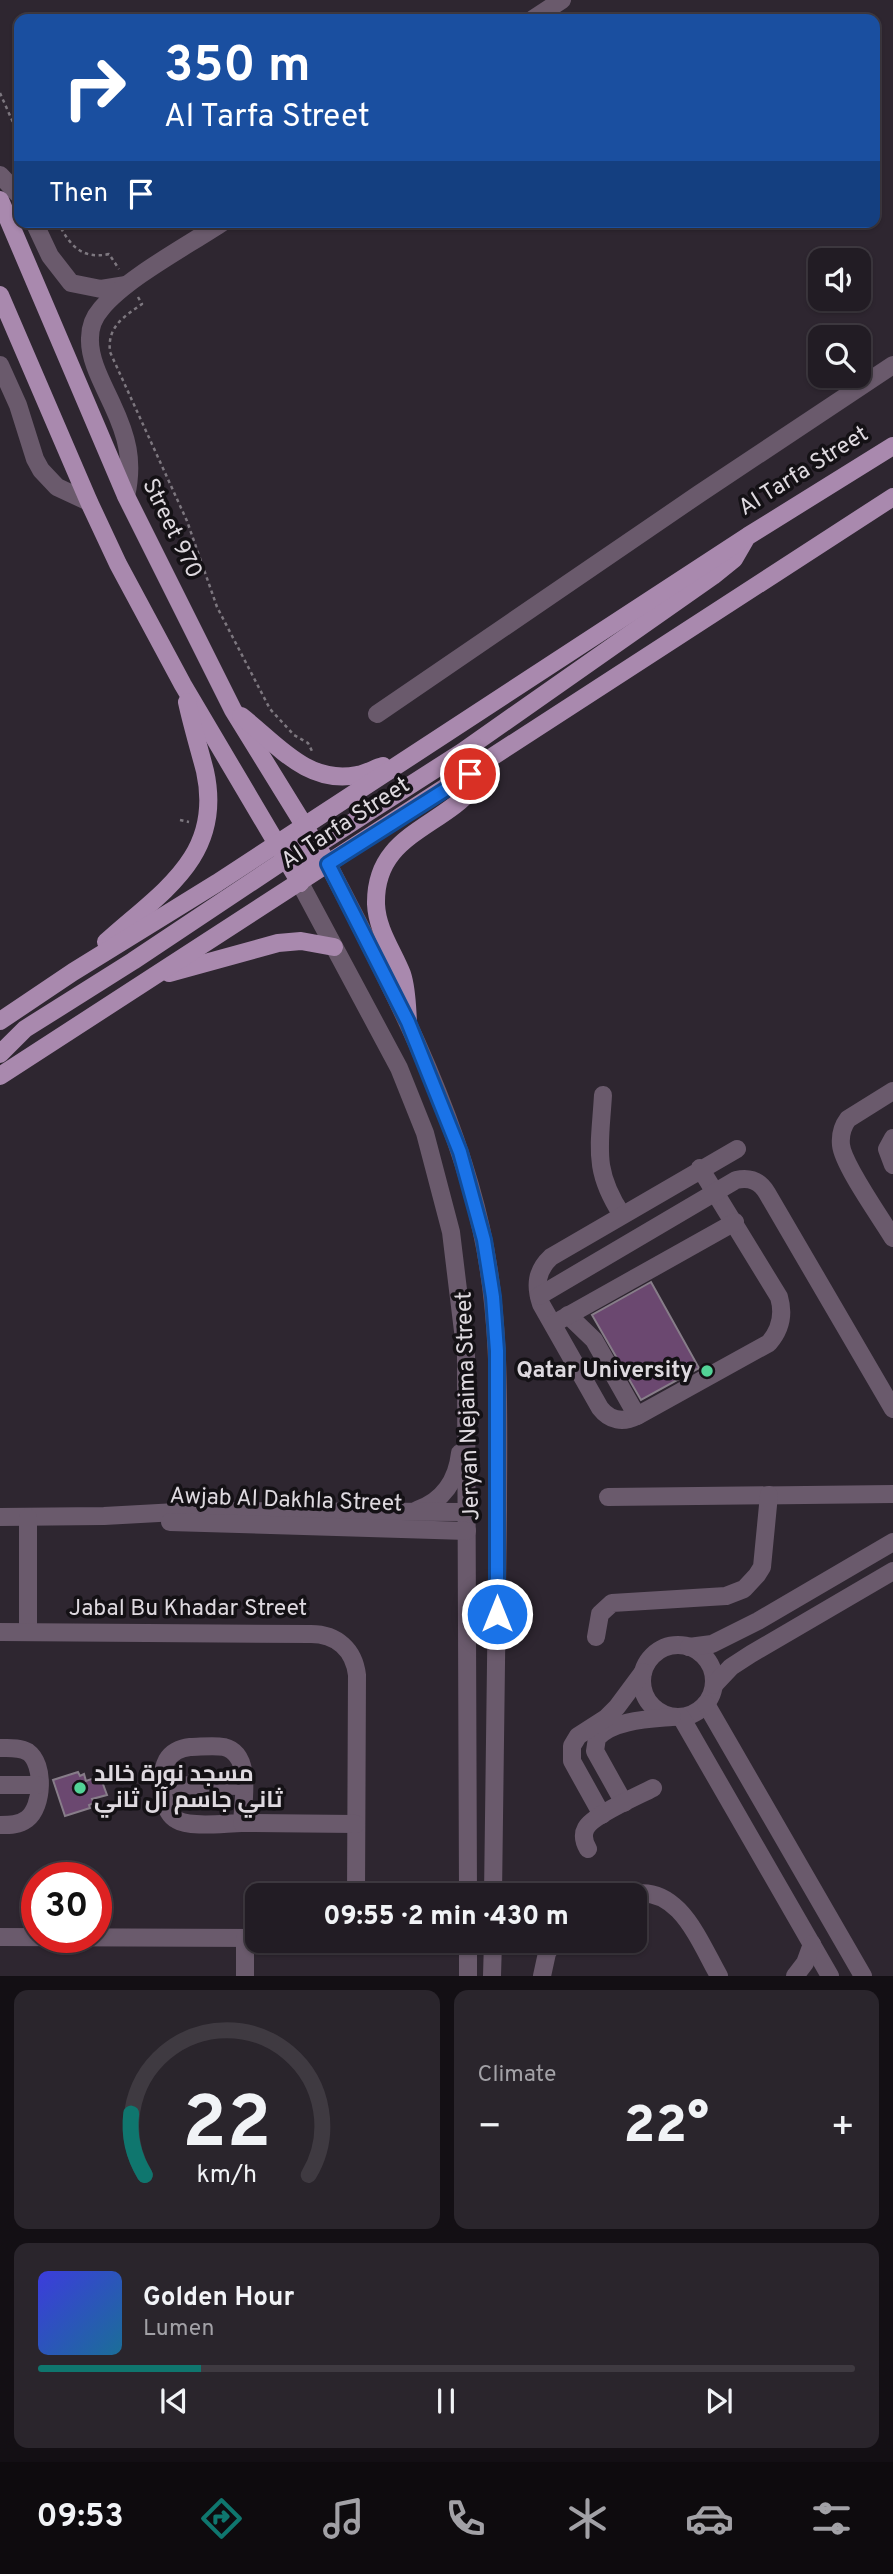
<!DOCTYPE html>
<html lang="en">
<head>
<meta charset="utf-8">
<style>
  body { margin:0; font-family:Overpass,Cairo,sans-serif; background:#2a252c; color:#f1f3f6; height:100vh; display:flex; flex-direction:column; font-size:26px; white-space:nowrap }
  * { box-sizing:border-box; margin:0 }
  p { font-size:23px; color:#a2a1a6 }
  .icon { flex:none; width:38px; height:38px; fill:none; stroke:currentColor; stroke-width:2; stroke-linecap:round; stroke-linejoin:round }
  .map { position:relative; height:1976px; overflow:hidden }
  .drawer { display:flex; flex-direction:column; gap:14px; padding:14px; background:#130f14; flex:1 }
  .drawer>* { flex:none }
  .guide { position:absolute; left:14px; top:14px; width:866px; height:214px; border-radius:14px; box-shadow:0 2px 5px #0004,0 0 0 2px #3f3a41; background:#1a4fa0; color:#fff; overflow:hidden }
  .controls { position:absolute; left:808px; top:248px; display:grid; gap:14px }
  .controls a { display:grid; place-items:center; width:63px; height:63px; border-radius:14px; background:#221c24; box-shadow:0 2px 5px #0004,0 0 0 2px #3f3a41; font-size:35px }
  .speed { position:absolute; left:21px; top:1862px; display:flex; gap:14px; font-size:35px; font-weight:700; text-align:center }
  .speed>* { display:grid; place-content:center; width:91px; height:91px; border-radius:50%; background:#221c24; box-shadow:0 2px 5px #0004,0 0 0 2px #3f3a41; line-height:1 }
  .speed .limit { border:10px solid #d22; background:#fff; color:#111 }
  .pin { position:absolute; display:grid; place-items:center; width:60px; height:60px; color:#fff; margin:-30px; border:4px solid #fff; border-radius:50%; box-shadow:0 2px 7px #0007 }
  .me { position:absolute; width:77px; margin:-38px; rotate:0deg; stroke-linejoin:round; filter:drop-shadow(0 0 5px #0008) }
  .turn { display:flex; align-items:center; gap:24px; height:147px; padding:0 35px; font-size:32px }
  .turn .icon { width:91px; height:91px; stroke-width:2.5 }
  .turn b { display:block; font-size:49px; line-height:60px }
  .then { display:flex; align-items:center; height:66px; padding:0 35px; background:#0003; gap:14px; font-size:26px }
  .big { font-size:52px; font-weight:800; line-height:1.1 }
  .drawer .tile { flex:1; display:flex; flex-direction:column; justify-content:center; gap:10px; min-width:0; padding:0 24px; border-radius:14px; background:#2a252c }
  .drawer .dial { align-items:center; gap:0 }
  .dial svg { height:182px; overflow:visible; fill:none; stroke:#3f3a41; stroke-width:7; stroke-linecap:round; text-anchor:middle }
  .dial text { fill:#f1f3f6; stroke:none }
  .song { display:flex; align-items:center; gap:21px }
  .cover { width:84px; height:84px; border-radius:10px; background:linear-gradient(135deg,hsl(240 70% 55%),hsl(200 70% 35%)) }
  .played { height:7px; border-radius:4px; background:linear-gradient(90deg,#0f766e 20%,#3f3a41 20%) }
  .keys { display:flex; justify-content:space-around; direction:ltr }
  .heat { display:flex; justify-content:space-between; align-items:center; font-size:38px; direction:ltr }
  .drawer .tiles { flex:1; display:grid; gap:14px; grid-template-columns:1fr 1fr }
  .tile:last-child { grid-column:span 2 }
  .trip { position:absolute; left:245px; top:1883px; width:402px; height:70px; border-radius:14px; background:#221c24; box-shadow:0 2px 5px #0004,0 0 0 2px #3f3a41; font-weight:800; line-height:70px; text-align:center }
  .tabs { display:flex; height:112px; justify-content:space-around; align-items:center; background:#0e0b0e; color:#a2a1a6 }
  .tabs .icon { width:49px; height:49px }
  .tabs .active { color:#0f766e }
  .tabs b { font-size:32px; color:#f1f3f6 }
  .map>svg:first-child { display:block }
  .building { fill:#6b4870; stroke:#877d89; stroke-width:2 }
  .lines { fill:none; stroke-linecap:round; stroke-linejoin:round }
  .path { stroke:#7d777f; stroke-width:2.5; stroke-dasharray:3.5 3.5; stroke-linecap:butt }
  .minor { stroke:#6a5a6c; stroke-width:18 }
  .major { stroke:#a989ae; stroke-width:18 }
  .route-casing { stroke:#114b97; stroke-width:18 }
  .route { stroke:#1a73e8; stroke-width:12 }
  .poi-dot { fill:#52d397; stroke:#141115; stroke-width:2.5 }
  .labels { text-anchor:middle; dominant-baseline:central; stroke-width:7; stroke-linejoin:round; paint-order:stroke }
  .street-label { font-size:23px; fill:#ded9df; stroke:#141115 }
  .poi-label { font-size:23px; font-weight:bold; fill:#ded9df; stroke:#141115; text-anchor:end }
</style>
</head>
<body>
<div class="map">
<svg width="893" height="1976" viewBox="0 0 893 1976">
  <rect width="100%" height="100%" fill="#2e2630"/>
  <g class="building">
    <polygon points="651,1282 699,1368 641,1400 592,1315"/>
    <polygon points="78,1772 80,1776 84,1774 86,1781 100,1776 107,1795 92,1799 94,1803 89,1805 90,1808 65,1816 53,1780"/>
  </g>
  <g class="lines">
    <g class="path">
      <polyline points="0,93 19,136"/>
      <path d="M58,222C69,245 82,260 109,254L119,269"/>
      <path d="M138,297L142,304C124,317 107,326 110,352L187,521L217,607L270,709L294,735L308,743L313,753"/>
      <polyline points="180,820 189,822"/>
    </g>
    <g class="minor">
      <polyline points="533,19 562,0"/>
      <polyline points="0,175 19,195"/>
      <polyline points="34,222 50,256 71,283 101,289 126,285"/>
      <polyline points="0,365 18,405 35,459 41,470 57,487 89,502"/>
      <path d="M126,496C134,461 127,436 112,404C103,384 89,360 90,338C90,328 94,317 101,309C126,278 189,245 223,222"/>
      <polyline points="377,714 699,494 893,365"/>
      <path d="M328,864C387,977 453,1103 481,1228C502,1321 498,1416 498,1510C497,1639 495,1767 493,1895"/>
      <polyline points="300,883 399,1068 425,1133 451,1232 466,1356 468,1895"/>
      <path d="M893,1091L848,1119C842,1127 840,1135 841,1145C843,1165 881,1218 893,1238"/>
      <path d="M603,1095C600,1147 592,1169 622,1215"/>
      <polyline points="893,1138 887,1149 893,1165"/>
      <path d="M700,1168L779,1297C784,1314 781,1329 769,1343L637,1416C623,1423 610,1421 600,1408L541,1304C535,1286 536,1271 551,1257L737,1149"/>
      <path d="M539,1296L736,1180C750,1177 760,1181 767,1193L893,1409"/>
      <polyline points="568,1315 594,1340 637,1416"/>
      <polyline points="553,1324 735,1222"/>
      <polyline points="608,1497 893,1494"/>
      <path d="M417,1510C443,1501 457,1480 460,1453"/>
      <polyline points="0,1517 104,1516 195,1511 467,1512"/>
      <polyline points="28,1517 28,1632"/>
      <polyline points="170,1522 467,1531"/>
      <path d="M0,1632L311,1634C337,1634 354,1650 357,1675L356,1895"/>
      <polyline points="596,1637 600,1614 612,1603 726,1596 744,1589 757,1575 762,1567 769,1495"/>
      <circle cx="678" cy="1681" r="36"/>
      <polyline points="689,1647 712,1644 758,1621 893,1542"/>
      <polyline points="714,1685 731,1667 751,1654 893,1571"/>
      <polyline points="706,1704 863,1976"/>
      <polyline points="681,1717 830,1976"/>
      <path d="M190,1747C200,1747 213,1745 224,1747C253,1754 243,1801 242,1823C226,1823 190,1828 177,1820C161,1812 159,1775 167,1760C172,1752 181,1748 190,1747Z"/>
      <path d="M0,1748C9,1748 20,1747 28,1752C45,1764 43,1807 27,1819C19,1825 10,1825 0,1825"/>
      <polyline points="0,1785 38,1785"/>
      <polyline points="164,1785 243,1786"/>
      <path d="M624,1803L595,1751L597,1738C613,1720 650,1719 672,1717"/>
      <polyline points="602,1815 572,1761 572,1746 578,1736 606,1718 617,1707 643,1672"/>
      <polyline points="242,1823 356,1824"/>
      <path d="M588,1849C584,1842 582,1835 586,1828C593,1815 638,1796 653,1788"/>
      <path d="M629,1895C678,1882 699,1941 719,1976"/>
      <polyline points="0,1937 257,1938"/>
      <polyline points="468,1941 468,1976"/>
      <polyline points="245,1976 245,1938"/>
      <polyline points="492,1976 493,1941"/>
      <polyline points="542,1976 547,1953 555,1941"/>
      <polyline points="795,1976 805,1963 812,1944"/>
    </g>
    <g class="major">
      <polyline points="0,200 126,496 233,710 328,864"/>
      <polyline points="0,295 89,502 118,564 183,685 300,883"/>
      <path d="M241,716C276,743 307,785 357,775C366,774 375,768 383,766"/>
      <polyline points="300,883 304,863 317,845 462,752 713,576 734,559 745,540"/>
      <path d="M106,942C161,892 224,857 205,771C199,748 192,725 187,702"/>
      <polyline points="169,973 278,943 301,941 334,947"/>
      <polyline points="0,1021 73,972 217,883 748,536 893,446"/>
      <path d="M408,1022C407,1006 407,989 402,974C393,951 377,930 376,904C375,847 417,834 455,805C470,794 480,780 488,764"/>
      <polyline points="0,1054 25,1029 133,961 286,859 299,842 304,825"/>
      <polyline points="0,1076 893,497"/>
    </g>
  </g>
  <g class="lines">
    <g class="route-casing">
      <polyline id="route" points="470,774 328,864 408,1022 460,1152 484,1240 493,1297 497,1351 497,1614"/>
    </g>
    <use href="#route" class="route"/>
  </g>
  <g class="poi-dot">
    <circle cx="707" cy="1371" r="7"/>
    <circle cx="80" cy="1788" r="7"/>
  </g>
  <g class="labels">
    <g class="street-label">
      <text transform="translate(804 472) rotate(-32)">Al Tarfa Street</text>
      <text transform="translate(171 529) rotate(64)">Street 970</text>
      <text transform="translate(346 824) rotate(-33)">Al Tarfa Street</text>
      <text transform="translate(469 1406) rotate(-92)">Jeryan Nejaima Street</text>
      <text transform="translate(286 1501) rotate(2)">Awjab Al Dakhla Street</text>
      <text x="188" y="1609">Jabal Bu Khadar Street</text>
    </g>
    <g class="poi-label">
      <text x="693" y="1371">Qatar University</text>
      <text x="94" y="1775" text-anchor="start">مسجد نورة خالد<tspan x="94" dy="26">ثاني جاسم آل ثاني</tspan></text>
    </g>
  </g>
</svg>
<div class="controls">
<a><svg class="icon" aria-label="sound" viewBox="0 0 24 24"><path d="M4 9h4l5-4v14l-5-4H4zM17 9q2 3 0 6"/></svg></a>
<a><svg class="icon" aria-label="search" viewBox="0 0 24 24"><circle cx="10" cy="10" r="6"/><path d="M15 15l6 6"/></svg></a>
</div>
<div class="speed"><div class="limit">30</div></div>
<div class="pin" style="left:470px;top:774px;background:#d93025"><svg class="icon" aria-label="arrive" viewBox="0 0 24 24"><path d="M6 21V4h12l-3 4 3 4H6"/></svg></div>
<svg class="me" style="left:497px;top:1614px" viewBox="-20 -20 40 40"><circle r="17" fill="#1a73e8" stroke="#fff" stroke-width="3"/><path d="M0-11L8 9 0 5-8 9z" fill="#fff"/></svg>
<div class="trip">09:55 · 2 min · 430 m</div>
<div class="guide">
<div class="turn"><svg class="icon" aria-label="right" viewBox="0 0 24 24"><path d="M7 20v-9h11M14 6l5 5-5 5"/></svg><div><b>350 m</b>Al Tarfa Street</div></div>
<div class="then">Then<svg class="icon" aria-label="arrive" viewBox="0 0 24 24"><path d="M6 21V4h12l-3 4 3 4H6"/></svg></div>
</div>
</div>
<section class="drawer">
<div class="tiles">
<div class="tile dial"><svg viewBox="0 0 100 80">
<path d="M14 69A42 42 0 1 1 86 69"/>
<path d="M14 69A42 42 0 0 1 8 42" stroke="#0f766e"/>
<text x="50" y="56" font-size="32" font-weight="700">22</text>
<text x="50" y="72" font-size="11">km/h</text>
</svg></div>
<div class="tile"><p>Climate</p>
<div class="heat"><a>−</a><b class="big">22°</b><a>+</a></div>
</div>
<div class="tile">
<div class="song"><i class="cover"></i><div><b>Golden Hour</b><p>Lumen</p></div></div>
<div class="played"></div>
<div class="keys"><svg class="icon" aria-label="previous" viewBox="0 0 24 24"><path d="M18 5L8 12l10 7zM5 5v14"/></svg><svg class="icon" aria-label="pause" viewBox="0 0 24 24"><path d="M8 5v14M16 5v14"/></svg><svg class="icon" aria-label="next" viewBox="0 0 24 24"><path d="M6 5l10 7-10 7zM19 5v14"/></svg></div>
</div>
</div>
</section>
<nav class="tabs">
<b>09:53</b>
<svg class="icon active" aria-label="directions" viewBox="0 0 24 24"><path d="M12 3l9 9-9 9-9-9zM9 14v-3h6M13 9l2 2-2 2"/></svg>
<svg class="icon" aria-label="music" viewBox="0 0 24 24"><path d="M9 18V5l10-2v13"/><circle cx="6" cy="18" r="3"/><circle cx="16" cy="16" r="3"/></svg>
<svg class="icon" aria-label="phone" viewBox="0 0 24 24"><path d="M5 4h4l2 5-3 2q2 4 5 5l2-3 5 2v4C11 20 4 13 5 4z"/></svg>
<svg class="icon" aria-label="climate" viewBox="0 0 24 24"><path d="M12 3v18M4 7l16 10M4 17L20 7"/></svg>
<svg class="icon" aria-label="car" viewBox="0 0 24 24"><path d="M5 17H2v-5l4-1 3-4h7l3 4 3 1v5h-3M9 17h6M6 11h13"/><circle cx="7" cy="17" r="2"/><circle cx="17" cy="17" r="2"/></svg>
<svg class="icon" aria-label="filters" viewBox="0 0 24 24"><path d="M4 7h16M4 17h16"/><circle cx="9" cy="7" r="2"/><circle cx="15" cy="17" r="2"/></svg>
</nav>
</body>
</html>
